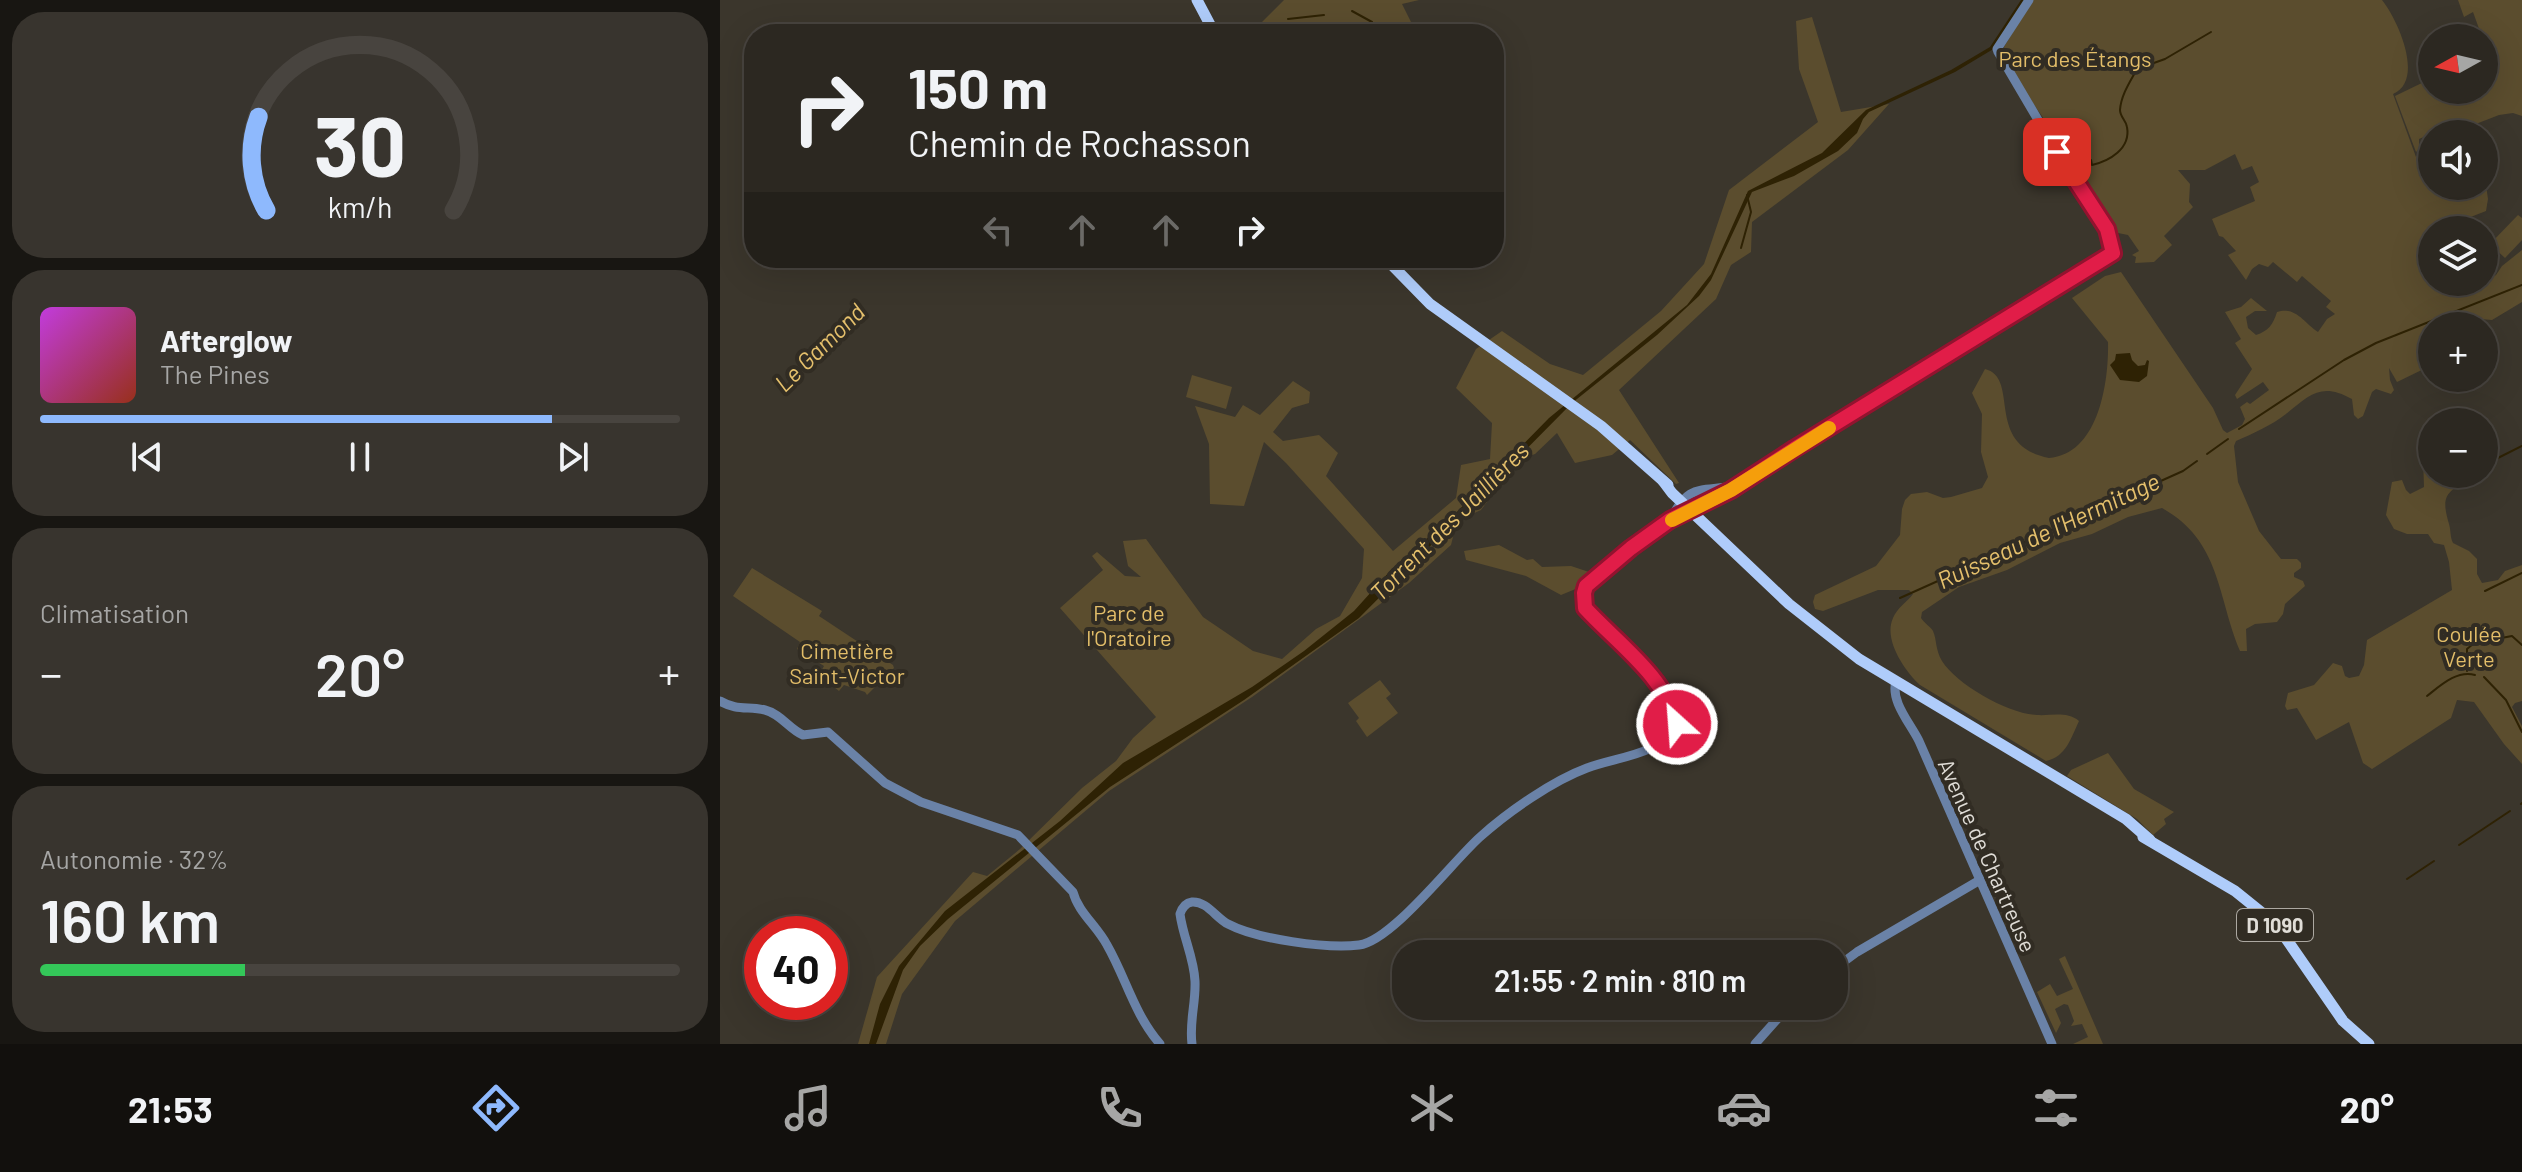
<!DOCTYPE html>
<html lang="fr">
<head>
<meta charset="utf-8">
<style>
  body { margin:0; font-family:Barlow,sans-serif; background:#38342e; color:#f1f3f6; height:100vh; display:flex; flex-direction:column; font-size:30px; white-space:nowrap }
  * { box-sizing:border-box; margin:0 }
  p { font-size:26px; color:#a6a6a5 }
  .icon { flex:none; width:44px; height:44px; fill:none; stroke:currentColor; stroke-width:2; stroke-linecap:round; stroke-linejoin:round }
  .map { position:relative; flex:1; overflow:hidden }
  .panel { display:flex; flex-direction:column; gap:12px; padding:12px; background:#181612; width:720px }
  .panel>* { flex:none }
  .hud { position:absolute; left:24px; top:24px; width:760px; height:244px; border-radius:32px; box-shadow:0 8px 32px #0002,0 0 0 2px #48443f; background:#2c2821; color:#f1f3f6; overflow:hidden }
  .needle { width:52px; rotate:262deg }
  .buttons { position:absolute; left:1698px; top:24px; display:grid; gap:16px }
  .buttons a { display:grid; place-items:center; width:80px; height:80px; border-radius:50%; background:#2c2821; box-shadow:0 8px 32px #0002,0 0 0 2px #48443f; font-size:40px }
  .speed { position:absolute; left:24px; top:916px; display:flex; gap:16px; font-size:40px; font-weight:700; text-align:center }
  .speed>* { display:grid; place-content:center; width:104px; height:104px; border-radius:50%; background:#2c2821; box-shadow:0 8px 32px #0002,0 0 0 2px #48443f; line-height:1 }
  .speed .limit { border:12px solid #d22; background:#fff; color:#111 }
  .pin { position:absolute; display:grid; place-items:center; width:68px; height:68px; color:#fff; margin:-34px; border-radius:16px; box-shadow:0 4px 12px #0006 }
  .me { position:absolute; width:88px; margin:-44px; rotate:334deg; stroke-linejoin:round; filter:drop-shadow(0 0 6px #0008) }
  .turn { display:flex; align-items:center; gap:28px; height:168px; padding:0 32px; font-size:36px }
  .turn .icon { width:104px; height:104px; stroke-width:2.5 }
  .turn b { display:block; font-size:56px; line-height:68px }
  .lanes { display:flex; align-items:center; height:76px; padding:0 32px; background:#0003; justify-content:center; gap:40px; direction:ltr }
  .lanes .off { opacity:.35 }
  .big { font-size:60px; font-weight:600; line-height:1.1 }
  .panel .widget { flex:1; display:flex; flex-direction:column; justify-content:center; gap:12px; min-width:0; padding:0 28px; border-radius:32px; background:#38342e }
  .panel .dial { align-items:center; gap:0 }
  .dial svg { height:208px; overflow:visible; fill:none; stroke:#48443f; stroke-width:7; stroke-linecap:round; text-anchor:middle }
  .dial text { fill:#f1f3f6; stroke:none }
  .song { display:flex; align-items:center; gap:24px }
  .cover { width:96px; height:96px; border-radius:12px; background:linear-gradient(135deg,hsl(290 70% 55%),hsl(10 70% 35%)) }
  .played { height:8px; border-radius:4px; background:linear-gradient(90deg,#8eb9fd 80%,#48443f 80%) }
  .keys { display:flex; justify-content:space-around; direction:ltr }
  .heat { display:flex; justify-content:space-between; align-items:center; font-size:44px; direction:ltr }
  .charge { height:12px; border-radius:6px; background:linear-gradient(90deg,#34c759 32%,#48443f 0) }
  .trip { position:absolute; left:672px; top:940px; width:456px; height:80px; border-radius:32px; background:#2c2821; box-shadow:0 8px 32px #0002,0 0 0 2px #48443f; font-weight:600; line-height:80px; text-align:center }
  .tab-bar { display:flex; height:128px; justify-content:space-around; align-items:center; background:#12100d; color:#a6a6a5 }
  .tab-bar .icon { width:56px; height:56px }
  .tab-bar .current { color:#8eb9fd }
  .tab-bar b { font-size:36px; color:#f1f3f6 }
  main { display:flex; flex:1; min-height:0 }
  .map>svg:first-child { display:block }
  .green { fill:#5b4d2e }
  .water { fill:#2e2204 }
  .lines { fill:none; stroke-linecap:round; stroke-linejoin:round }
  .stream { stroke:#2e2204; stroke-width:2 }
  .minor { stroke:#6a82a7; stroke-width:9 }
  .major { stroke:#afccfa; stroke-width:11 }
  .route-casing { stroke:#92132f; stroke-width:20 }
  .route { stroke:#e11d48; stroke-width:14 }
  .slow { stroke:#f59e0b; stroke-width:14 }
  .labels { text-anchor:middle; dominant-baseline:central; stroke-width:8; stroke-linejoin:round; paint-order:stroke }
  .shield { fill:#312c23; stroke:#aca8a1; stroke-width:2 }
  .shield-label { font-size:20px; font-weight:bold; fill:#e0ddd7 }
  .park-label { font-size:22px; fill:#e2bd69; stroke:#312c23 }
  .street-label { font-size:22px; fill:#e0ddd7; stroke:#312c23 }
  .water-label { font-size:24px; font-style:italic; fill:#e5c06c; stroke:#312c23 }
</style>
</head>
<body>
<main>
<section class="panel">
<div class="widget dial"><svg viewBox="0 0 100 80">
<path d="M14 69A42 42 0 1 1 86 69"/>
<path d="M14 69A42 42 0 0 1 11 33" stroke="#8eb9fd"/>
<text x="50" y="56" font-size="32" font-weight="700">30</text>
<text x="50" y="72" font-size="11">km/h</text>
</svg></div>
<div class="widget">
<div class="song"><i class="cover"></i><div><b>Afterglow</b><p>The Pines</p></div></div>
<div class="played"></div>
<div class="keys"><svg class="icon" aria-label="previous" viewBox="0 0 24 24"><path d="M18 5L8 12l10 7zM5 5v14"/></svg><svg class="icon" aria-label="pause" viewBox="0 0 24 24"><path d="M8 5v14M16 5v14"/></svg><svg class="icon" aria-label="next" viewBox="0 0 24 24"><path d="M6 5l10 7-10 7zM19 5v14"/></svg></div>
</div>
<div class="widget"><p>Climatisation</p>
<div class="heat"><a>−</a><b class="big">20°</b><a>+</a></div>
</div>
<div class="widget"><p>Autonomie · 32%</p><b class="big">160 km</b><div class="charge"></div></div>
</section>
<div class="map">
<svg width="1802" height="1044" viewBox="0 0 1802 1044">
  <rect width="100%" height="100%" fill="#3b362c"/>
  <g class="green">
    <polygon points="564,0 699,0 682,4 697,34 530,34"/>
    <path d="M1312,0H1662C1678,20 1705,80 1673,94L1696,157L1702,146L1712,139V186H1764V171L1768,199L1766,211L1748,218L1723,219L1726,230H1712V282H1764V277L1771,278L1776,275L1782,266L1802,250V302L1772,320L1749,318L1734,326H1712V345L1706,348L1712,365L1677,382L1669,368L1670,380L1674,390L1671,394L1656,389L1652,392L1643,416L1638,419L1634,415L1632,399C1602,382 1590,394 1566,414C1552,425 1532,434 1516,441L1514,446L1518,482L1539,531L1561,559H1577L1581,563V568L1574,573V577L1583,581L1585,586L1565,604L1563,614L1557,622L1535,624L1526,629L1527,651H1520C1497,596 1501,541 1442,508L1408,517L1372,534L1340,543L1287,570L1239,587L1202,612L1201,618C1204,623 1211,627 1213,631C1217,640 1215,649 1222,661C1237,685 1289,714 1317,715C1331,716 1347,711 1359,721C1351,738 1346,757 1326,761L1200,685C1185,671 1163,640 1173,618C1177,608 1187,602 1193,594L1189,590H1158L1103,611L1095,609L1093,602L1095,595L1156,566L1180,535L1182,509L1185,500L1191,494L1207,492L1223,498L1231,497L1262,488L1268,477L1261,452L1262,414L1252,393L1265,369C1301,378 1263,445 1329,458C1379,454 1389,381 1388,342L1352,298L1385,276L1401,272L1493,408L1503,430L1507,433L1522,425L1525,419L1520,407L1527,402L1530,404L1549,390L1543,382L1517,399L1515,395L1532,369L1515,343L1521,339L1505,312L1521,307L1531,298L1547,311H1535L1526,317L1528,328L1536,335C1548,331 1553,325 1557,312C1576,306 1584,323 1598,332L1607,319L1615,314L1606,307L1611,301L1582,276L1577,282L1553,262L1548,267L1539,264L1532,269L1526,280L1508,255L1516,251L1503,237L1499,236L1492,219L1535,201L1530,187L1539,182L1532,166L1522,170L1515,154L1485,170H1458L1470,184L1469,202L1473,207L1444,236L1452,245L1434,262L1415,263L1416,257L1412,255L1419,251L1408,235L1398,233L1382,220L1326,122L1292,73L1284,47Z"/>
    <polygon points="1738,0 1802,0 1802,116 1793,113 1779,115 1730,134 1715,132 1699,139 1699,149 1696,152 1675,96 1708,80 1712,90 1764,90 1764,62 1770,59 1753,12 1744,17"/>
    <polygon points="1092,17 1121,112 1169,104 1128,150 1032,222 1031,252 1011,265 996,299 899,390 959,483 956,484 910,440 892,455 855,463 837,433 815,454 798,460 761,510 737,521 731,545 689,583 532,697 389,791 235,921 182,994 166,1044 138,1044 157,977 253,872 267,876 300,849 362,788 396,761 413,738 436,717 340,608 383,570 372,556 377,552 405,576 421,577 408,566 403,541 426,539 483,617 533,651 562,659 596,629 620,616 642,578 644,549 566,463 544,442 524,506 490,504 489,444 475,406 515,417 523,405 540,415 573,381 590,392 589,403 572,408 553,432 563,441 599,435 618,453 606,476 673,551 736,498 741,465 770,459 772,423 736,388 756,349 782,331 830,364 863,375 941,311 984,264 1009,190 1098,122 1079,69 1076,21"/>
    <polygon points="1798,215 1802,218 1802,240 1785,258 1770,244"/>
    <polygon points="472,375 512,387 506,409 466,397"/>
    <path d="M1712,443V474H1754C1730,493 1719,491 1729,524C1731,531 1730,537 1733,543L1749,551L1757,559V574L1762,583L1778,580L1785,571L1802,565V701L1795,703L1792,707L1802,726V764L1784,744L1754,702L1737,700L1731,718L1652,769L1643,763L1629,722L1596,740L1577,708L1567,710L1565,706L1568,693L1594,685L1613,663L1622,666L1625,676L1629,678L1639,676L1644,665L1647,640L1732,590L1729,562L1724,545L1714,543L1708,534H1687L1674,529L1666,515L1672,482L1682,480L1686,490L1690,494L1704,487L1703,458Z"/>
    <polygon points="779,545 807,560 813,559 822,567 851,566 869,572 858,588 841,595 806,576 746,560 744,551"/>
    <polygon points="32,568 102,611 99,616 173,665 174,668 147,695 145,692 124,685 119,691 99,675 104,666 77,649 80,642 13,596"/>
    <polygon points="660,680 671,694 666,698 678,713 647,737 636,721 639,718 628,703"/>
    <polygon points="1388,753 1414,789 1454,812 1444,819 1446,824 1433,835 1417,819 1347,776 1351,770"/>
    <polygon points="1345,956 1383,1044 1353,1044 1368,1037 1362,1024 1351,1026 1354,1021 1348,1005 1344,1004 1335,1009 1341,1023 1336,1033 1317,992 1330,984 1337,996 1353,989 1339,959"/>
  </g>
  <g class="water">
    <polygon points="1301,0 1305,0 1275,48 1235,72 1149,112 1143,119 1137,133 1118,151 1074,176 1032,192 991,280 979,296 937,335 852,403 639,618 524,700 390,787 228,919 200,946 183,970 156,1044 149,1044 160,1004 179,966 225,911 340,821 403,763 532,687 584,651 634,611 671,570 734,515 829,418 967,305 991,274 1028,191 1102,153 1146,110 1231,70 1270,47"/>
    <polygon points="1410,353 1412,360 1418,366 1425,365 1427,360 1429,361 1427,376 1419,382 1400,380 1390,365 1395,360 1396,354"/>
  </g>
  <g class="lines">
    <g class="stream">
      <polyline points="632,11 652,22"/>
      <polyline points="568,19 604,15"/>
      <path d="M1371,160L1372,165C1389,161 1411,149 1407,127C1406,120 1400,117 1400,110C1401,95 1410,82 1417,69L1445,59L1491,32"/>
      <polyline points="1021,248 1031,212 1027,195"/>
      <polyline points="1519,429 1624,360 1656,343 1802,285"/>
      <polyline points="1487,454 1508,439"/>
      <polyline points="1764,465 1802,446"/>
      <polyline points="1765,591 1802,573"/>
      <polyline points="1180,598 1463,471 1477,461"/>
      <polyline points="1760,642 1792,636 1802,645"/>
      <polyline points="1747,671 1747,649 1753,644"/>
      <polyline points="1764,677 1786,700 1802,732"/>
      <path d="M1707,696C1721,685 1737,670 1755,675"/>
      <polyline points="1801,804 1802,803"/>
      <polyline points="1739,845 1790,811"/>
      <polyline points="1687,879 1714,861"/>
    </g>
    <g class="minor">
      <path d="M950,520C969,483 979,492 1014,486"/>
      <path d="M1176,681C1170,701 1190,723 1199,741L1332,1044"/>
      <path d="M0,701C17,711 28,706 45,710C61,714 69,729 83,735L108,732L165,783L201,802L298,835L353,892C358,912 377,926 387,945C406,978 414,1014 440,1044"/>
      <polyline points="1114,969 1137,952 1260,880"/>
      <path d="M472,1044C469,1022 476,1003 475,981C474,958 463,937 460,914C462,908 465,903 472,902C487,901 496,918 508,924C536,939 607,949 639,945C672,941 733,861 760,837C788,812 832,781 867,768C898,756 940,756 957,724C947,680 894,641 865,608L864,593L866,586L911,548L950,520L1011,490L1074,449L1393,253L1387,229L1364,198L1278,52L1277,49L1309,0"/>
      <polyline points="1035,1044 1069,1006"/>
    </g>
    <g class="major">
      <polyline points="477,0 495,34"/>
      <polyline points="665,258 710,304 881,426 948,485"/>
      <polyline points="943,481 952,493 1069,604 1139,659 1406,819 1430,840"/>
      <polyline points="1423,837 1515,891 1546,916 1565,937 1623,1021 1649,1044"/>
    </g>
  </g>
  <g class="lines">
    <g class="route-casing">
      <path id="route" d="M957,724C946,677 896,642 865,608L864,593L866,586L911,548L950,520L1011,490L1074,449L1393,253L1387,229L1337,152"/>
    </g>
    <use href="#route" class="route"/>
    <polyline class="slow" points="952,520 1011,490 1109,428"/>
  </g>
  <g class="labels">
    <rect class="shield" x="1517" y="909" width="76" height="32" rx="6"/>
    <g class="shield-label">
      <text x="1555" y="925">D 1090</text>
    </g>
    <g class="park-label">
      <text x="1355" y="58">Parc des Étangs</text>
      <text x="409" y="612">Parc de<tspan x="409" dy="25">l'Oratoire</tspan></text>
      <text x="1749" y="633">Coulée<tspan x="1749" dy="25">Verte</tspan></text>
      <text x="127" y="650">Cimetière<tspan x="127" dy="25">Saint-Victor</tspan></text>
    </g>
    <g class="street-label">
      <text transform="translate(1268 855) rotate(66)">Avenue de Chartreuse</text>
    </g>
    <g class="water-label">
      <text transform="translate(99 347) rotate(-44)">Le Gamond</text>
      <text transform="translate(729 521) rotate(-45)">Torrent des Jaillières</text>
      <text transform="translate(1328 530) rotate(-25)">Ruisseau de l'Hermitage</text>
    </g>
  </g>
</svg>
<div class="buttons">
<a><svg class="needle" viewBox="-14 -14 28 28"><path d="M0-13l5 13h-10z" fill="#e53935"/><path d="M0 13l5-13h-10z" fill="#a6a6a5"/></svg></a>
<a><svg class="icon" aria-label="sound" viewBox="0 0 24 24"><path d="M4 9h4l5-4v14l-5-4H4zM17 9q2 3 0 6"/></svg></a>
<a><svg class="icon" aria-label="layers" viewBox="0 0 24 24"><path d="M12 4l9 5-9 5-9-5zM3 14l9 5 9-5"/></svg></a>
<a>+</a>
<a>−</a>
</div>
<div class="speed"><div class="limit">40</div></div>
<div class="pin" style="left:1337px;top:152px;background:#d93025"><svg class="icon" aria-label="arrive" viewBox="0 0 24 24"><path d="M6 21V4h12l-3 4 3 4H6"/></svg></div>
<svg class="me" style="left:957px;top:724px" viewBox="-20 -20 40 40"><circle r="17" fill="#e11d48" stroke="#fff" stroke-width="3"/><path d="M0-11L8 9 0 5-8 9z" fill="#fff"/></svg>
<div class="trip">21:55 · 2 min · 810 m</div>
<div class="hud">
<div class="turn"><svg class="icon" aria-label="right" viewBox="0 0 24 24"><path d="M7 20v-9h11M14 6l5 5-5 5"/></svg><div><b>150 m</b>Chemin de Rochasson</div></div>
<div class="lanes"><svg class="icon off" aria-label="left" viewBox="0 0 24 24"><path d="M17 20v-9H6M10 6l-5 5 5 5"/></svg><svg class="icon off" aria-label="ahead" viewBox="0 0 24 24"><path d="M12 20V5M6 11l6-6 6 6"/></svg><svg class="icon off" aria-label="ahead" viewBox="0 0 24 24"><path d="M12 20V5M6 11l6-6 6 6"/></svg><svg class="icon" aria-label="right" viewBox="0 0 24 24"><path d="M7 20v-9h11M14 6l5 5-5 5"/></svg></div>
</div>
</div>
</main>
<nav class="tab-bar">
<b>21:53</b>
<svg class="icon current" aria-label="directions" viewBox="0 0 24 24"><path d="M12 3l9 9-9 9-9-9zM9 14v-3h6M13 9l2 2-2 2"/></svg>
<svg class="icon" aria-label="music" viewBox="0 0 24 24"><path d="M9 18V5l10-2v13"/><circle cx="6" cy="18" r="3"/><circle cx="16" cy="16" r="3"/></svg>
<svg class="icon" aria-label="phone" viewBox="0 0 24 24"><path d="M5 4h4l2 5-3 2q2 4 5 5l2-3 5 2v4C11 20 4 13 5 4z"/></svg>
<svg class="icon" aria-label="climate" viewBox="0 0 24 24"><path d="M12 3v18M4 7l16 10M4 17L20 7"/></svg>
<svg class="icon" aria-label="car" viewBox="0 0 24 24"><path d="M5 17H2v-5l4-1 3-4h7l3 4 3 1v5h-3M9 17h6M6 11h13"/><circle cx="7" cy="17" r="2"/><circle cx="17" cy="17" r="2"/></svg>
<svg class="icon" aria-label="filters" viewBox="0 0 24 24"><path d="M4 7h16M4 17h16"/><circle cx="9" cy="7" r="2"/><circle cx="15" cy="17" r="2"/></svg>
<b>20°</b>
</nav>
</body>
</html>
